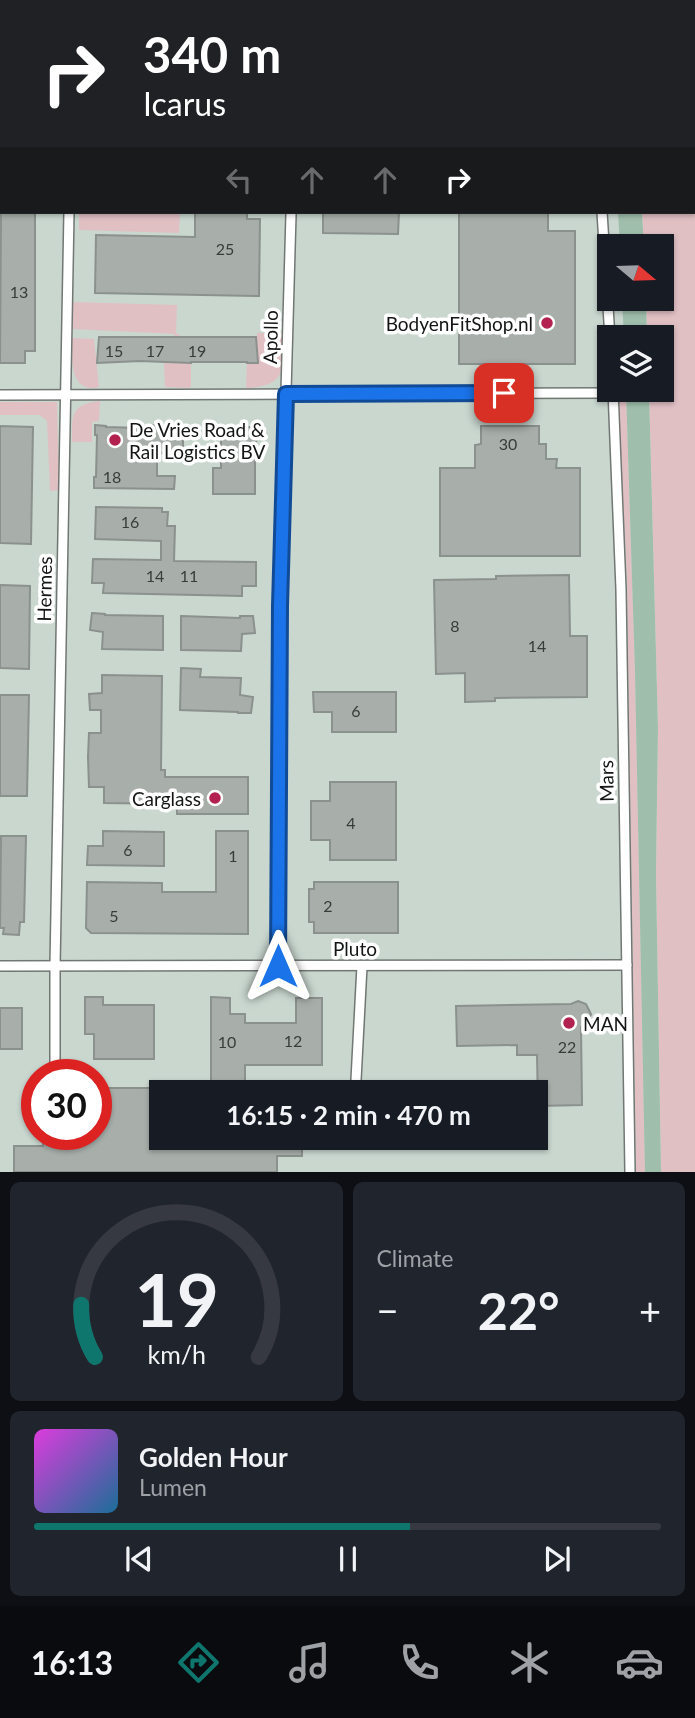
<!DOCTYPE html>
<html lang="en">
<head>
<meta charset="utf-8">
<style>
  body { margin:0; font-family:Lato,sans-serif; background:#20242c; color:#f1f3f6; height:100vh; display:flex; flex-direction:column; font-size:26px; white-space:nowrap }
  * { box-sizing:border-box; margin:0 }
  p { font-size:23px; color:#9ea1a6 }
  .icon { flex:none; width:38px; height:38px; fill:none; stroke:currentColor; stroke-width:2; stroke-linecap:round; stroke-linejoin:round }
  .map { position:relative; height:1172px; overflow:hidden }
  .sheet { display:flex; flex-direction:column; gap:10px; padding:10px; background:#0d0f14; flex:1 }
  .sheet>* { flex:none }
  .top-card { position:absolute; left:0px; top:0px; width:696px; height:214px; box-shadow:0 2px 5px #0004; background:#202124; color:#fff; overflow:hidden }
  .needle { width:46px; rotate:109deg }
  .fabs { position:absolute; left:597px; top:234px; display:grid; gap:14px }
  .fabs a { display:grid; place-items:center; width:77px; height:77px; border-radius:0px; background:#171b24; box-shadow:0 2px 5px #0004; font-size:35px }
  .speed { position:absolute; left:21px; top:1059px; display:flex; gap:14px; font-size:35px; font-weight:700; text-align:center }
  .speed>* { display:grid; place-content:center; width:91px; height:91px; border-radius:50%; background:#171b24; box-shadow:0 2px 5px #0004; line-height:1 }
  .speed .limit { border:10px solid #d22; background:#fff; color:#111 }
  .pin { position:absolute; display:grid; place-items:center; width:60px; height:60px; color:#fff; margin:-30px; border-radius:14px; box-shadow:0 4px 10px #0006 }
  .me { position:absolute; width:77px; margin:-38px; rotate:0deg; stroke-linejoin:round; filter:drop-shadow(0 0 5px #0008) }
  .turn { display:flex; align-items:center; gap:24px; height:147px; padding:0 28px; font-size:32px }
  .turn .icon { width:91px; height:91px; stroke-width:2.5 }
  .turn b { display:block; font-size:49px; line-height:60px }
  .lanes { display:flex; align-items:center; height:66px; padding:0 28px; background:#0003; justify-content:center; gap:35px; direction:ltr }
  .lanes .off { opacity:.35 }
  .big { font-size:52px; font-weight:700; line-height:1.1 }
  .sheet .card { flex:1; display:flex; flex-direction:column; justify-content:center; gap:10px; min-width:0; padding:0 24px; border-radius:10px; background:#20242c }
  .sheet .dial { align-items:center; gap:0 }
  .dial svg { height:182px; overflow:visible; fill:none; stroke:#363941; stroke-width:7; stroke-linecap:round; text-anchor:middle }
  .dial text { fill:#f1f3f6; stroke:none }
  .song { display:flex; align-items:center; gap:21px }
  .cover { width:84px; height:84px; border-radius:10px; background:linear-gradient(135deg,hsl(300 70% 55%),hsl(200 70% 35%)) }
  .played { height:7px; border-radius:4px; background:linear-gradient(90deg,#0f766e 60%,#363941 60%) }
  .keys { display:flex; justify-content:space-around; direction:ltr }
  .heat { display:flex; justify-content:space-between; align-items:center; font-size:38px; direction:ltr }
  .sheet .tiles { flex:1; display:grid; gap:10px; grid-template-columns:1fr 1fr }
  .card:last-child { grid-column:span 2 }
  .trip { position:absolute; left:149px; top:1080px; width:399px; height:70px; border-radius:0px; background:#171b24; box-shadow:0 2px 5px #0004; font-weight:700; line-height:70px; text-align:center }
  .tab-bar { display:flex; height:112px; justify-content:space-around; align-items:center; background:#090b0e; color:#9ea1a6 }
  .tab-bar .icon { width:49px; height:49px }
  .tab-bar .on { color:#0f766e }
  .tab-bar b { font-size:32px; color:#f1f3f6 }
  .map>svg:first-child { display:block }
  .built { fill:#c9d7cf; fill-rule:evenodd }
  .green { fill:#e1c0c4 }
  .water { fill:#9fbfac }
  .building { fill:#a8afab; stroke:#8b918d; stroke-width:2 }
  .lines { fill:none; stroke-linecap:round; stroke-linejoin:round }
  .minor-casing { stroke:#717773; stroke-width:12 }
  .minor { stroke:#fff; stroke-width:9 }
  .route-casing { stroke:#114b97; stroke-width:18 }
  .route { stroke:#1a73e8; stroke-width:12 }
  .poi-dot { fill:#b2214f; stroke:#fff; stroke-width:2.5 }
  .labels { text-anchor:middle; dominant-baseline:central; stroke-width:7; stroke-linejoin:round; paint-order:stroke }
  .number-label { font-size:16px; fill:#383c3a }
  .poi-label { font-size:19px; fill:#131514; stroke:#fff; text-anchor:end }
  .street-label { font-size:19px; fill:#131514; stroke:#fff }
</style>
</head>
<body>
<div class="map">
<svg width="695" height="1172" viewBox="0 0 695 1172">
  <rect width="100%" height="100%" fill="#dae1dd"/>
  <path class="built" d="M0,0H603L604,2H2V212H623L626,247H609V299H628L630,338H609V390H632L653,1172H0ZM37,1074H96V1134H37ZM161,1092H536V1138H161Z"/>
  <g class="green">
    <rect x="225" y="0" width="354" height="2"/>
    <polygon points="695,46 695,1172 661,1172 656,873 658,728 649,390 662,390 662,338 647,338 646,299 662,299 662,247 644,247 642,212 695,212"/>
    <polygon points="79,212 180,212 179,233 79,230"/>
    <polygon points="72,302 177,305 176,333 182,337 182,363 191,363 191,386 189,388 165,387 164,363 172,363 173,337 175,334 72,329"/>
    <path d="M257,333H283C282,367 290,386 246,388L247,363H257Z"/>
    <path d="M72,338L94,339L99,387C69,394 72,358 72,338Z"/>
    <polygon points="618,390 626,390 635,671 645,1172 636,1172 627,584"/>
    <path d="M100,401L99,421L92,422V442H72C72,416 70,404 100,401Z"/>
    <polygon points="0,402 57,402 59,490 50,491 47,421 40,415 0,415"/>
  </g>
  <g class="water">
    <polygon points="618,212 642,212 644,247 620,247"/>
    <polygon points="622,299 646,299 647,338 624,338"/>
    <polygon points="626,390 649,390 658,728 656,873 661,1172 645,1172 635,671"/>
  </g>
  <g class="building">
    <polygon points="1,212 35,212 35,351 25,351 25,363 0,363"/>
    <polygon points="195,212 247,212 247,219 260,219 259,296 95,293 96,235 195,237"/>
    <polygon points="323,212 399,212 398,234 323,233"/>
    <polygon points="459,212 548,212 548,231 575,231 575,364 459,364"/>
    <polygon points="99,337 256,337 258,363 247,363 247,362 191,362 191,363 140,361 97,363"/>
    <polygon points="95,425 106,426 106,427 141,428 141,425 183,426 183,454 157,453 157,476 175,476 174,489 94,488 94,477 96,477 97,435 95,435"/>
    <polygon points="0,426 33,427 31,544 0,543"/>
    <polygon points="481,426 539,426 539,444 546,444 546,459 557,459 556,468 580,468 580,556 440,556 440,468 475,468 475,445 481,444"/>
    <polygon points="246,427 257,427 256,446 255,446 255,494 213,494 213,468 221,468 221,428 245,428"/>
    <polygon points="96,507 162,508 162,512 168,512 167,526 175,526 174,561 256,562 256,586 242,586 242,596 103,593 104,583 92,583 93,559 161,560 161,541 95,539"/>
    <polygon points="569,575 570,636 587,636 587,697 495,698 495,701 465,702 465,673 436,674 434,580 496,579 496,576"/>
    <polygon points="0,585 30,586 29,669 0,668"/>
    <polygon points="92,613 105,614 105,615 163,616 163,650 102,649 103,632 90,630"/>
    <polygon points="181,616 240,618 240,616 253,616 255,633 242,634 241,651 181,650"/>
    <polygon points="181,668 201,669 200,677 241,678 240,695 253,697 251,713 238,713 238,712 180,710"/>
    <polygon points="102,675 162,676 161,770 165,770 165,777 248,777 248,814 177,814 177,804 104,803 104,787 89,787 88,757 89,733 101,733 101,710 90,710 89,694 102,693"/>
    <polygon points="313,692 396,692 396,732 332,732 332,712 314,712"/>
    <polygon points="0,695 29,695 27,796 0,796"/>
    <polygon points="330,782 396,782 396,860 330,860 330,840 311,840 311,801 330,801"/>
    <polygon points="103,831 164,832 164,866 87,865 88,846 103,846"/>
    <polygon points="216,831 248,831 248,934 91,933 86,928 87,882 162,883 162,892 216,892"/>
    <polygon points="1,836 26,836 24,922 20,922 19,935 3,934 4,928 0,928"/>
    <polygon points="314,882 398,882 398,933 314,933 314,922 309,922 309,889 314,889"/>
    <polygon points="85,997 103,997 103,1005 154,1005 154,1059 94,1059 94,1034 85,1034"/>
    <polygon points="211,997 230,998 230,1014 245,1014 245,1023 296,1023 296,998 322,998 322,1065 245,1065 245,1092 211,1092"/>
    <polygon points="578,1001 586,1004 591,1014 588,1022 581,1027 582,1105 538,1106 537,1055 517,1055 517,1045 457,1046 456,1006 571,1004"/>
    <rect x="0" y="1008" width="22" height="41"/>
    <polygon points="96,1088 161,1088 161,1138 302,1138 302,1156 277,1156 277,1172 14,1172 14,1146 43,1146 43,1134 96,1134"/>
  </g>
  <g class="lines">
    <g class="minor-casing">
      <g id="minor">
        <polyline points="585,0 586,2"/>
        <polyline points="602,212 610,338"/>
        <polyline points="613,390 621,589 630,1172"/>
        <polyline points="0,395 613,393"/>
        <polyline points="0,966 627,965"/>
        <polyline points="278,966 280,605 291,214"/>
        <polyline points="55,1074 55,966 69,212"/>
        <polyline points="356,1080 362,966"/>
      </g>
    </g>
    <use href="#minor" class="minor"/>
  </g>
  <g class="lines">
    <g class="route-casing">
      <polyline id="route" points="278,966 280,606 286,394 504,393"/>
    </g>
    <use href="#route" class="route"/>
  </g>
  <g class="poi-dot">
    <circle cx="547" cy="323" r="7"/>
    <circle cx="115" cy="440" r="7"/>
    <circle cx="215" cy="798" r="7"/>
    <circle cx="569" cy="1023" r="7"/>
  </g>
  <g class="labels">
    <g class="number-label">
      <text x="225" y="248">25</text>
      <text x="19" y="291">13</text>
      <text x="114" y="350">15</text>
      <text x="155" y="350">17</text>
      <text x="197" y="350">19</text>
      <text x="508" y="443">30</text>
      <text x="112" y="476">18</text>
      <text x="130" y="521">16</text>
      <text x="155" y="575">14</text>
      <text x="189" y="575">11</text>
      <text x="455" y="625">8</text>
      <text x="537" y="645">14</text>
      <text x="356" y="710">6</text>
      <text x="351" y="822">4</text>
      <text x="128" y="849">6</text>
      <text x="233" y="855">1</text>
      <text x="328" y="905">2</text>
      <text x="114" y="915">5</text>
      <text x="293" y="1040">12</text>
      <text x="227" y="1041">10</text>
      <text x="567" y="1046">22</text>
    </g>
    <g class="poi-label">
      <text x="533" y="323">BodyenFitShop.nl</text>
      <text x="129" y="429" text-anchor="start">De Vries Road &amp;<tspan x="129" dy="22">Rail Logistics BV</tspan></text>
      <text x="201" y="798">Carglass</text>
      <text x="583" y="1023" text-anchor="start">MAN</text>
    </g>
    <g class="street-label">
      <text transform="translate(270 337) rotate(-89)">Apollo</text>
      <text transform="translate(44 589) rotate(-89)">Hermes</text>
      <text transform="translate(606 781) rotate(-91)">Mars</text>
      <text x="355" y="948">Pluto</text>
    </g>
  </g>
</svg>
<div class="fabs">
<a><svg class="needle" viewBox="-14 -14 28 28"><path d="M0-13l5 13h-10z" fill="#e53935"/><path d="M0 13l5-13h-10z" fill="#9ea1a6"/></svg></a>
<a><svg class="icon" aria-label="layers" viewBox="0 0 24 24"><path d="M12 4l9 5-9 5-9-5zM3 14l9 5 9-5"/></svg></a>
</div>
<div class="speed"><div class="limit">30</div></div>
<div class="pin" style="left:504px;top:393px;background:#d93025"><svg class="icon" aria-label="arrive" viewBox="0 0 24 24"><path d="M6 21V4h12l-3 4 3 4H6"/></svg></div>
<svg class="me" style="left:278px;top:966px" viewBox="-20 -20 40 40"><path d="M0-17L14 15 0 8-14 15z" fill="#1a73e8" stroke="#fff" stroke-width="4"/></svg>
<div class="trip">16:15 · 2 min · 470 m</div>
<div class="top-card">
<div class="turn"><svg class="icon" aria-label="right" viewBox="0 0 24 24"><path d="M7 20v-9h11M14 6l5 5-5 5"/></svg><div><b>340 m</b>Icarus</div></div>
<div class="lanes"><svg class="icon off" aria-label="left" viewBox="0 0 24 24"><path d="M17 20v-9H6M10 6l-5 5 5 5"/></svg><svg class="icon off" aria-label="ahead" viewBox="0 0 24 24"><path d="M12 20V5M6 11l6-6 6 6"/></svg><svg class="icon off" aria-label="ahead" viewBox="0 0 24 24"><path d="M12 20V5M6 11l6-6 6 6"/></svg><svg class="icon" aria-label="right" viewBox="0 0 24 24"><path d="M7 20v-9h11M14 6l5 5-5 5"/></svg></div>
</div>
</div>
<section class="sheet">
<div class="tiles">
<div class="card dial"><svg viewBox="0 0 100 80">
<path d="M14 69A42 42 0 1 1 86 69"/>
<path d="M14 69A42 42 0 0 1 8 46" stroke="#0f766e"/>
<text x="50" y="56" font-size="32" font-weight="700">19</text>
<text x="50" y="72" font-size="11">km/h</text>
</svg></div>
<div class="card"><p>Climate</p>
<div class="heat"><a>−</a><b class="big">22°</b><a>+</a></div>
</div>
<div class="card">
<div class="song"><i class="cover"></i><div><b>Golden Hour</b><p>Lumen</p></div></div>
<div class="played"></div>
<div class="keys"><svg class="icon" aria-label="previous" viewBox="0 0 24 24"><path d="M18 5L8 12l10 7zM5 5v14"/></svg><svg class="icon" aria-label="pause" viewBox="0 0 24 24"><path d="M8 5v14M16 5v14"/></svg><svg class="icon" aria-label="next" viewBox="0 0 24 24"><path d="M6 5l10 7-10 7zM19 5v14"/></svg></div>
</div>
</div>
</section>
<nav class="tab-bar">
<b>16:13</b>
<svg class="icon on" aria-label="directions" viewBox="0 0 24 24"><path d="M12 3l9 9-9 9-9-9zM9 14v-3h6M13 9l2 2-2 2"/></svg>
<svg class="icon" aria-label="music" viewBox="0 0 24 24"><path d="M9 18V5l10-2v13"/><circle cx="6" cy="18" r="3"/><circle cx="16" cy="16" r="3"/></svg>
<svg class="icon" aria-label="phone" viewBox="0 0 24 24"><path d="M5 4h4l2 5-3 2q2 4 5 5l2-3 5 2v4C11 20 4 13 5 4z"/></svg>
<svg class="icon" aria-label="climate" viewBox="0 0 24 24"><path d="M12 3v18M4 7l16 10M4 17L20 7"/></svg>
<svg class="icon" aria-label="car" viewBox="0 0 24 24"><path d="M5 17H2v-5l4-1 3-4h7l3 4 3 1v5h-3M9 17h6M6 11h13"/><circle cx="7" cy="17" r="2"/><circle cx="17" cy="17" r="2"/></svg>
</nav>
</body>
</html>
